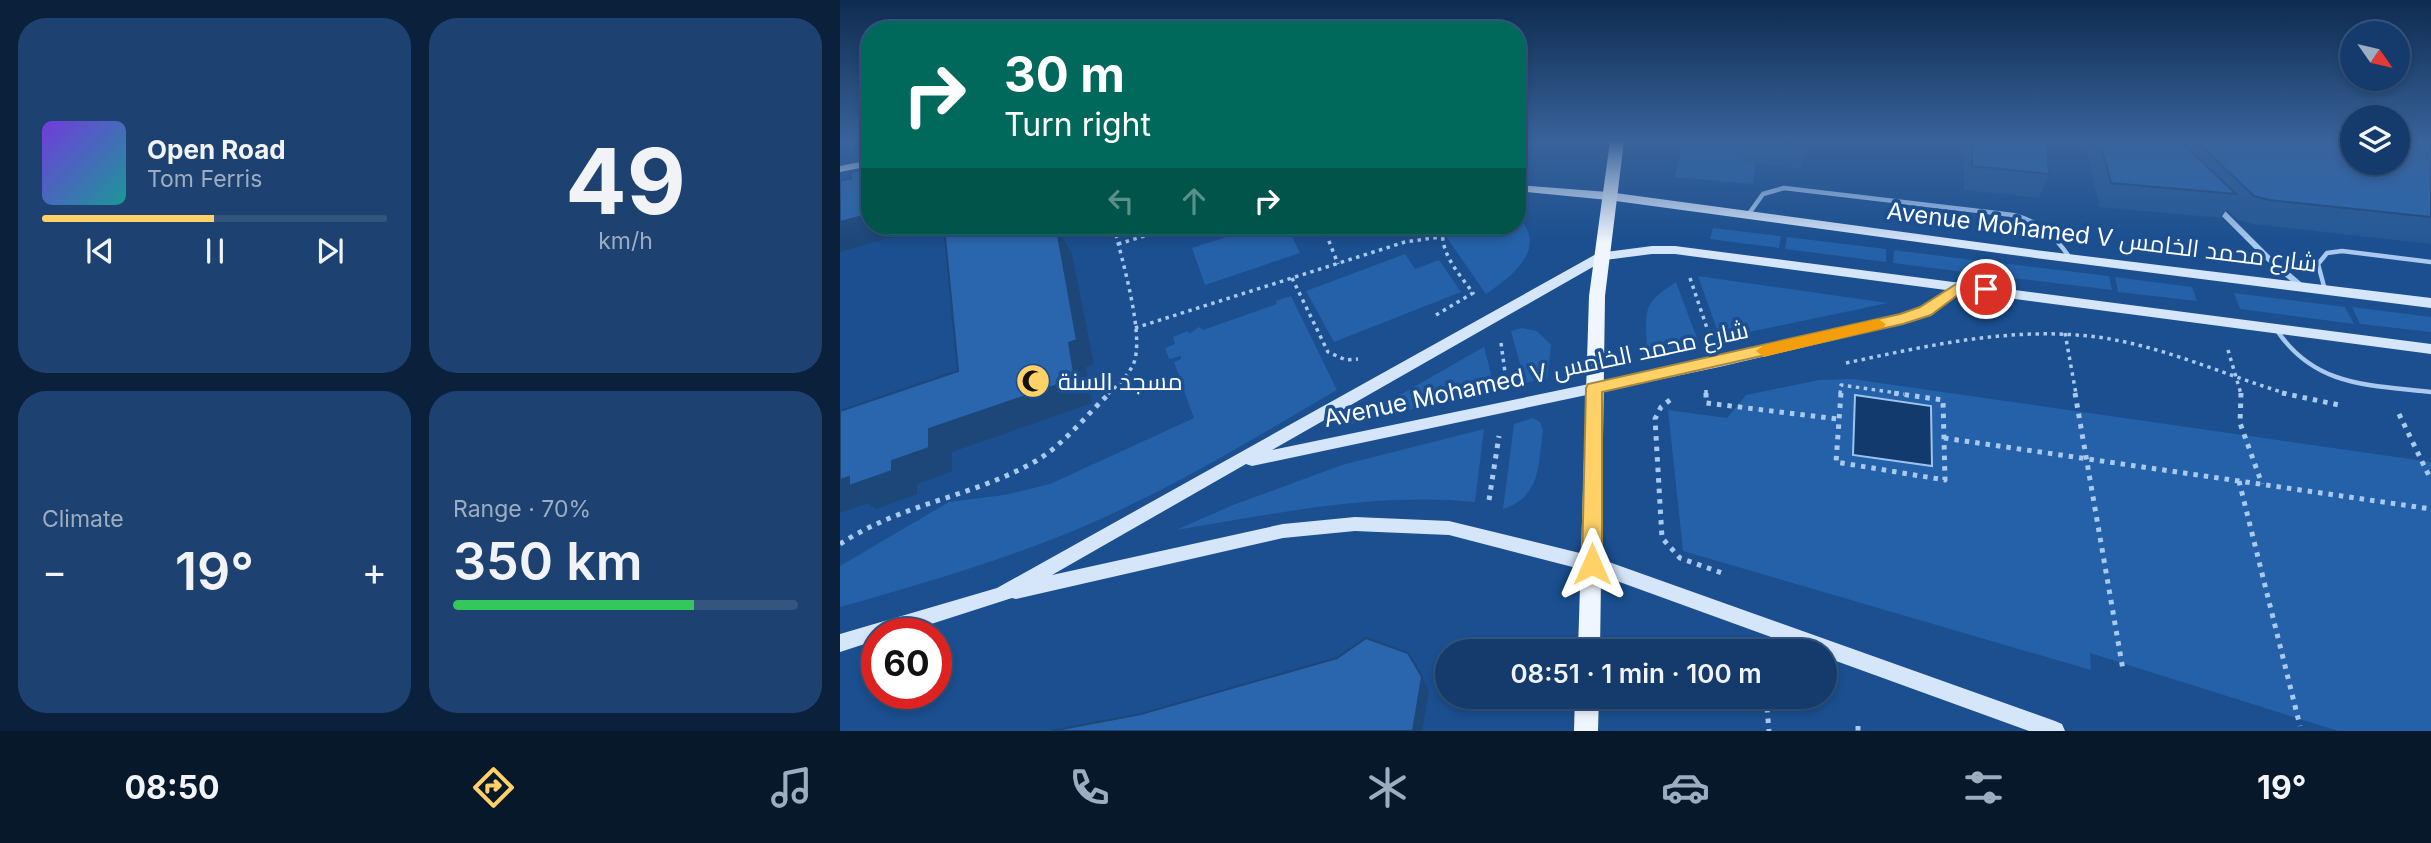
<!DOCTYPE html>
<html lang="en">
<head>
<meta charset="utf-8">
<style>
  body { margin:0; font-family:Inter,Cairo,sans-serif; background:#1d4271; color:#f1f3f6; height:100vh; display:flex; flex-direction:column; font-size:26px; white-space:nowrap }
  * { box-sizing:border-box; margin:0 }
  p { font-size:23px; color:#9dadc1 }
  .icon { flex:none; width:38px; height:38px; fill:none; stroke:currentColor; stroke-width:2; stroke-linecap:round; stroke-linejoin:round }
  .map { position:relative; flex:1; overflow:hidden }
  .sheet { display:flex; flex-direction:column; gap:18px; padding:18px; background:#0b203b; width:840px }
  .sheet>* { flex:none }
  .guide { position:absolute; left:21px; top:21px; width:665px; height:214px; border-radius:28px; box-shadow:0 4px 10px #0003,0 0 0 2px #33557e; background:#00695c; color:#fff; overflow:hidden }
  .needle { width:46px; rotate:124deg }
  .buttons { position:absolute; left:1500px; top:21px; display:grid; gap:14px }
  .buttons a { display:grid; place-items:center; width:70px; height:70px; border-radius:50%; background:#143b6b; box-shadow:0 4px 10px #0003,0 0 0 2px #33557e; font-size:35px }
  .speed { position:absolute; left:21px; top:618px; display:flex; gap:14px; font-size:35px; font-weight:700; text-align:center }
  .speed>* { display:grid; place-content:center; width:91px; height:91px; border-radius:50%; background:#143b6b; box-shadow:0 4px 10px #0003,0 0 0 2px #33557e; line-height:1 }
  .speed .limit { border:10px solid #d22; background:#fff; color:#111 }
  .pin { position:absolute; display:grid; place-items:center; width:60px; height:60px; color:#fff; margin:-30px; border:4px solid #fff; border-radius:50%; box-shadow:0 2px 7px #0007 }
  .me { position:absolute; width:77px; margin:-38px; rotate:0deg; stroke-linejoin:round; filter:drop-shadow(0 0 5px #0008) }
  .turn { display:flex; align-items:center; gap:24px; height:147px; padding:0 28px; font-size:32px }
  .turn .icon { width:91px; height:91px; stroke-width:2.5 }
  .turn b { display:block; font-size:49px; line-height:60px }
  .lanes { display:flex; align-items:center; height:66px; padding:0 28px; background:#0003; justify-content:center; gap:35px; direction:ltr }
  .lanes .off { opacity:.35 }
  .big { font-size:52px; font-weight:600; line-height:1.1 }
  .sheet .tile { flex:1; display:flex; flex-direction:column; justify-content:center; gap:10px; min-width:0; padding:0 24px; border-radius:28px; background:#1d4271 }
  .sheet .dial { align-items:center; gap:0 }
  .dial b { font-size:91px; line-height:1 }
  .song { display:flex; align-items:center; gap:21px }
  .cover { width:84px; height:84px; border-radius:10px; background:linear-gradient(135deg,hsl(260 70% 55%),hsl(180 70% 35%)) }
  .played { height:7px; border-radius:4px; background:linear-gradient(90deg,#ffd166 50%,#33557e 50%) }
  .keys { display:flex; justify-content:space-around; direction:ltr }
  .heat { display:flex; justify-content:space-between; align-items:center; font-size:38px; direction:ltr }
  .charge { height:10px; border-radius:5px; background:linear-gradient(90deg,#34c759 70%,#33557e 0) }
  .sheet .tiles { flex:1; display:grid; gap:18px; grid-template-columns:repeat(2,1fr) }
  .trip { position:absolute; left:595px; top:639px; width:402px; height:70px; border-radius:35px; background:#143b6b; box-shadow:0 4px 10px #0003,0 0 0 2px #33557e; font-weight:600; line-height:70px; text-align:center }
  .menu { display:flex; height:112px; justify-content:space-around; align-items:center; background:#08182b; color:#9dadc1 }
  .menu .icon { width:49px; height:49px }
  .menu .current { color:#ffd166 }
  .menu b { font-size:32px; color:#f1f3f6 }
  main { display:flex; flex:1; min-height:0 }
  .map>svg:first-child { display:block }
  .green { fill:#2461a8 }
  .water { fill:#123a6d; stroke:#9cc4f0; stroke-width:2 }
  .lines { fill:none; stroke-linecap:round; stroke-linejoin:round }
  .path-far1 { stroke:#a9c9ee; stroke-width:3.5; stroke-dasharray:3.5 4.5; stroke-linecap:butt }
  .path { stroke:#a9c9ee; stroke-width:5; stroke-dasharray:4.5 6; stroke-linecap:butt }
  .service { stroke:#a9c9ee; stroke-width:4.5 }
  .minor { stroke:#a9c9ee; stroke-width:6 }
  .secondary { fill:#d6e6fa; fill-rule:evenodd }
  .primary { fill:#f0f6ff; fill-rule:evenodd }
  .wall { fill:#245895 }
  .shaded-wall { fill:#1d4779 }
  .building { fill:#2a66ad; stroke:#1d4779; stroke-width:2 }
  .route { fill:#ffd166; stroke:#a68842; stroke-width:2 }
  .slow { fill:#f59e0b }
  .labels { text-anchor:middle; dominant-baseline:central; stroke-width:7; stroke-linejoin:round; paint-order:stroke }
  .street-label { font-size:24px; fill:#fff; stroke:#1b4f8f }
  .poi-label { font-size:24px; fill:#fff; stroke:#1b4f8f; text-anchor:start }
</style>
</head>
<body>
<main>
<section class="sheet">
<div class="tiles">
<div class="tile">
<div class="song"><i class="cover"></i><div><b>Open Road</b><p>Tom Ferris</p></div></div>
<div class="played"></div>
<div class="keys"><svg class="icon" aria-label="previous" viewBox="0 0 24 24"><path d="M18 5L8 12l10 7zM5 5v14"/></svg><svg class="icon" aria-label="pause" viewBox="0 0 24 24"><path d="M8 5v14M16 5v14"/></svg><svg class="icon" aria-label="next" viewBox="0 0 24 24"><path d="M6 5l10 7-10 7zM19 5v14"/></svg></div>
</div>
<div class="tile dial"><b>49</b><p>km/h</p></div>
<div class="tile"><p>Climate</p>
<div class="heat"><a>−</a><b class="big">19°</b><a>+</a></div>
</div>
<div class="tile"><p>Range · 70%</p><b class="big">350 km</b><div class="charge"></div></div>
</div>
</section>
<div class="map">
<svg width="1591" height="731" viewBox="0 0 1591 731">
  <rect width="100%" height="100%" fill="#1b4f8f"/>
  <g class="green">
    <polygon points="843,141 905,141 915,164 913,184 835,177"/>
    <path d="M677,216C710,248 672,276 646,294L607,238L611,226H677Z"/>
    <polygon points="421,226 447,226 460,253 365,285 352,248"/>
    <polygon points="873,228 941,236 939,248 870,239"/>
    <polygon points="947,237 1046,249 1046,262 945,249"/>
    <polygon points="1054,250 1156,263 1157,276 1053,263"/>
    <polygon points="565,254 575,269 599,260 621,292 494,342 466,291"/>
    <polygon points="1162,263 1269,276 1272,290 1164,277"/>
    <polygon points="858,276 1048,303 880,338"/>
    <polygon points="1275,277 1352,287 1357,301 1278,292"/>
    <path d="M836,282L859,344L815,353L807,345C805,307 804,303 836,282Z"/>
    <polygon points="1394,293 1505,307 1514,324 1400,309"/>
    <path d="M451,296L497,390C411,440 325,493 233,531C157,562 79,585 0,607V566L109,502L164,495L210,484L354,418L334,362L341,359V356L329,359L325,348L335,344L333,337L348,331L349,334L359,327L363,330L437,304L436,301Z"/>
    <polygon points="1512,307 1591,317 1591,332 1520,324"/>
    <polygon points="682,328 697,331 711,345 707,378 685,383 671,331"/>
    <polygon points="644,347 655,389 507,425"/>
    <polygon points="1012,379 1591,462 1591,731 1498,731 1250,653 1251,670 843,551 828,410 887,418 906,395 979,380"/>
    <path d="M693,418L700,422L703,430C698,464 702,496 663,509L674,424Z"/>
    <path d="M644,429L635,502C533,492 435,514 336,530L393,505L502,465Z"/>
  </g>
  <polygon class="water" points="1015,395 1091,406 1092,466 1013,455"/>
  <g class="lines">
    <g class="path-far1">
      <polyline points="483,226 498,264"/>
      <polyline points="278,244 338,226"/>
      <polyline points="452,278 488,352 506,360 518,359"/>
      <polyline points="850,278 870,337"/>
      <path d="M596,315L633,293C618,272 599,253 603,226"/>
      <polyline points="295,328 565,242 600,237"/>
      <polyline points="1225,333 1236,394"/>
      <polyline points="661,343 666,380"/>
      <polyline points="1388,350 1401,394"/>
      <path d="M1006,363C1091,345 1177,325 1264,338C1328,348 1387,376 1448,394"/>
      <polyline points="866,390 866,394"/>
      <path d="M268,394C277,386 287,377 293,365C306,337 281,258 274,226"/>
      <polyline points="1000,394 1001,385 1064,394"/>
    </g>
    <g class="path">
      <polyline points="866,393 866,403 998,419"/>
      <polyline points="1001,393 996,462 1105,480 1103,400 1053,393"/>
      <polyline points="1235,393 1283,670"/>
      <polyline points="1401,393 1400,423 1422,484"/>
      <polyline points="1442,393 1499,405"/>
      <polyline points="830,400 821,407 815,419 822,538 840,558 882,573"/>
      <polyline points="1559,414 1591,480"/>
      <polyline points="1104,438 1591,509"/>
      <polyline points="1399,481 1460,726"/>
      <polyline points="649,500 659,436"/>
      <path d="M0,544C63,503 132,497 194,462C224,445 245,416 270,393"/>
      <polyline points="927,708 929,731"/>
      <polyline points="1018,726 1018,731"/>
    </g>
    <g class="service">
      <path d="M908,215L923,194L944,188L1173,215C1199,221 1215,236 1230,258"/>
      <polyline points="1485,290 1478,264 1487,253 1502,251 1591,262"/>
      <path d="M1436,329C1474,387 1529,385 1591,392"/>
    </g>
    <polyline class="minor" points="1378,208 1428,258 1461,286"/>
    <g class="secondary">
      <polygon points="30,160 30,166 0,172 0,166"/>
      <polygon points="677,185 768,192 1195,250 1591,298 1591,308 1195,258 768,200 677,191"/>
      <path d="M812,246H835L1591,344V354L1122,292L1090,314L1063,324L879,367L412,466L406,464L212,575L443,524L515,517L609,521L752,556L1215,721L1222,724L1225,731H1189L985,657V651H970L752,572L609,535L515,531L443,538L176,599L172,598L60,634H37V640L0,652V634L157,588L758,253ZM812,254H835L1106,290L1080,308L1061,315L879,357L432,450L765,260Z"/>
    </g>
    <g class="primary">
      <polygon points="770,141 784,141 765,296 760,651 738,651 749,296"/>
      <polygon points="735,696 759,696 758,731 734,731"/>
    </g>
  </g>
  <g class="wall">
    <polygon points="903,141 966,141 961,169 901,162"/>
    <polygon points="1124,141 1207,141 1209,174 1199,198 1124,190"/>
    <polygon points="1244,141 1591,141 1591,244 1413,224 1398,220 1387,209 1381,218 1260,207"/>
  </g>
  <g class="shaded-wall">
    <polygon points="30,214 30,226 91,226 0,252 0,222"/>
    <polygon points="210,226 221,226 224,240 232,254 254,364 246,367 252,403 112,452 112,471 77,484 77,494 36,509 28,503 0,513 0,480 52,461 89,429 212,232"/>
    <polygon points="582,677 589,691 582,731 573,731"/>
  </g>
  <g class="building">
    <polygon points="926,141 966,141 965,145"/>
    <polygon points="1132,141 1207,141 1209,174 1132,166"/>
    <polygon points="1260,141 1340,141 1396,194 1271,183"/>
    <polygon points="1356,141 1512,141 1512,163 1558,163 1558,141 1591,141 1591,217 1429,200 1414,196"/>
    <polygon points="30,168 30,214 0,222 0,181 11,178 11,172"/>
    <polygon points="104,226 210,226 212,232 217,230 237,340 229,343 235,379 89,429 89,448 52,461 52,471 9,486 9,477 0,480 0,411 118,371"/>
    <polygon points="526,638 568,653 582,677 573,731 211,731 301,714 497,658"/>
  </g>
  <linearGradient id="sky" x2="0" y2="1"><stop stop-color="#0f2b4f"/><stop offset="0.58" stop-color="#39639b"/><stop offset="1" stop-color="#39639b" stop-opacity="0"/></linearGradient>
  <rect width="1591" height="243" fill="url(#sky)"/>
  <polygon class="route" points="1121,281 1146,284 1154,289 1146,294 1123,291 1091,315 1063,324 762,392 762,564 759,570 752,572 745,570 742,564 746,388 748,384 1060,314 1080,307"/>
  <polygon class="slow" points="1038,319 1046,324 1043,328 924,357 916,351 924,345"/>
  <defs>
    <g id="mosque-disc" transform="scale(1.75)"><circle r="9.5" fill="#ffd166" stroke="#1b4f8f"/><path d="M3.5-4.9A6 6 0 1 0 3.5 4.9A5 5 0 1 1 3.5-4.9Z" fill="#111"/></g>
  </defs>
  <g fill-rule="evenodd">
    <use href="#mosque-disc" x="193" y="381"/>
  </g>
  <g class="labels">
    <g class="street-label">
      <text transform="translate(1262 237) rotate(7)">Avenue Mohamed V شارع محمد الخامس</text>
      <text transform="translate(696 374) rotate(-12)">Avenue Mohamed V شارع محمد الخامس</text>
    </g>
    <g class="poi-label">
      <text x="218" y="381">مسجد السنة</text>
    </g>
  </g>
</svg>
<div class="buttons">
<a><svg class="needle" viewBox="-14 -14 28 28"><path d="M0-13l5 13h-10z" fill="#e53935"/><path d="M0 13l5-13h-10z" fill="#9dadc1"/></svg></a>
<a><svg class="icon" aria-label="layers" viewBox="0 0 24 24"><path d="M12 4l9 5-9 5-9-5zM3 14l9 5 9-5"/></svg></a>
</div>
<div class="speed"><div class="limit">60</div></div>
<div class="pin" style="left:1146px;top:289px;background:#d93025"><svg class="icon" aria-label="arrive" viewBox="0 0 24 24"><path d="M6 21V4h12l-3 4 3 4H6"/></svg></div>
<svg class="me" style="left:752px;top:564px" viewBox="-20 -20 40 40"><path d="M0-17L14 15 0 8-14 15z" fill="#ffd166" stroke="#fff" stroke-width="4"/></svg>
<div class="trip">08:51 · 1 min · 100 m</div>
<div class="guide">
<div class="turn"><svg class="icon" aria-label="right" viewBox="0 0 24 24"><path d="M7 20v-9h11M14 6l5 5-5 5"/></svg><div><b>30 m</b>Turn right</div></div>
<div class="lanes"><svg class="icon off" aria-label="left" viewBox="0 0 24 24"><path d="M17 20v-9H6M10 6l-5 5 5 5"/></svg><svg class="icon off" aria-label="ahead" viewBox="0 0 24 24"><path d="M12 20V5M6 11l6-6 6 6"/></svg><svg class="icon" aria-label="right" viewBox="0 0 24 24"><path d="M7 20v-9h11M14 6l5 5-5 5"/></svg></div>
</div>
</div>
</main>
<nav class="menu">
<b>08:50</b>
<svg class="icon current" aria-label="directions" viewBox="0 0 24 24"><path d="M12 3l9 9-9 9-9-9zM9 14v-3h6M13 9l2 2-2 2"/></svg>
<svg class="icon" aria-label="music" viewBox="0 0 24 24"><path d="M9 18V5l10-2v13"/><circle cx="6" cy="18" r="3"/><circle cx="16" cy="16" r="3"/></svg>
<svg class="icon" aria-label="phone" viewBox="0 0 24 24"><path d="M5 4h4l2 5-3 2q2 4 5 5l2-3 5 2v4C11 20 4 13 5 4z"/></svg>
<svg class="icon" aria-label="climate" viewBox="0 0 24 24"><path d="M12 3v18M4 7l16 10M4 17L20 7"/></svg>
<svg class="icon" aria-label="car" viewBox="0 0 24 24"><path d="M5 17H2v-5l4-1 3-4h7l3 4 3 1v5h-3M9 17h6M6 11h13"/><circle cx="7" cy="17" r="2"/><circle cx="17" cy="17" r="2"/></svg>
<svg class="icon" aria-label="filters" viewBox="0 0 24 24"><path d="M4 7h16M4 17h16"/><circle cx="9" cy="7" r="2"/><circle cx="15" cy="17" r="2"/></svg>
<b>19°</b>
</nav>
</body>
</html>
